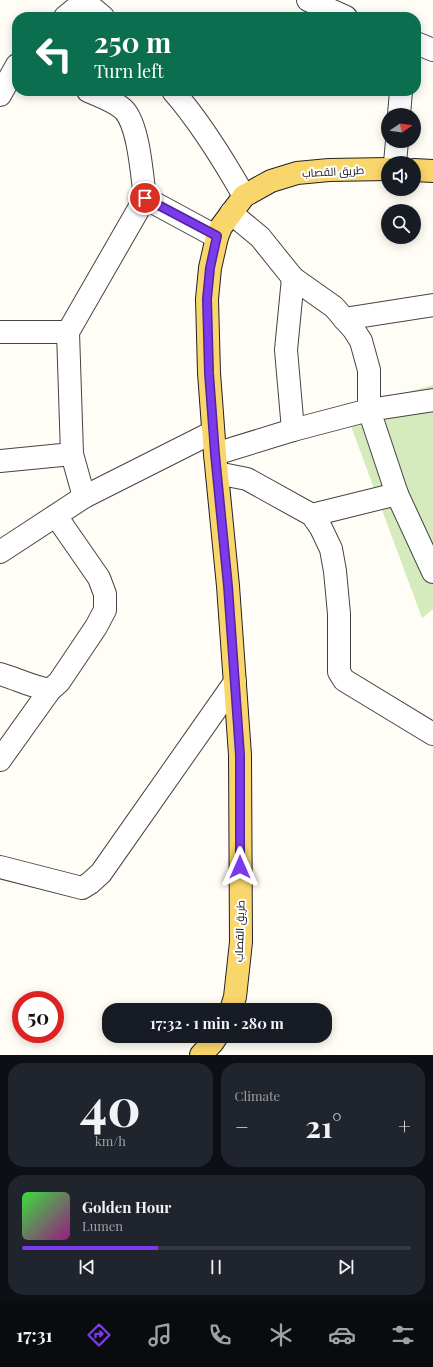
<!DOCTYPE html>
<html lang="en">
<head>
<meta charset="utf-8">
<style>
  body { margin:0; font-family:"Playfair Display",Cairo,serif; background:#20242c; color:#f1f3f6; height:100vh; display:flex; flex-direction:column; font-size:15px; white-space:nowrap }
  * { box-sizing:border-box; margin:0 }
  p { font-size:13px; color:#9ea1a6 }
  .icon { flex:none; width:22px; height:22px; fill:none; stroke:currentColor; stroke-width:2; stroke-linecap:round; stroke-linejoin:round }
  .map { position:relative; height:1055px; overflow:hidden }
  .sheet { display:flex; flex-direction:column; gap:8px; padding:8px; background:#0d0f14; flex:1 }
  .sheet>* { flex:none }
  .guide { position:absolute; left:12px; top:12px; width:409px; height:84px; border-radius:16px; box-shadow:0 2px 10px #0003; background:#0b6e4f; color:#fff; overflow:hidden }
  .needle { width:26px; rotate:77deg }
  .controls { position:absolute; left:381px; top:108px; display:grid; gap:8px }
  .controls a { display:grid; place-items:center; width:40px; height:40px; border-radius:50%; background:#171b24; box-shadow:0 2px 10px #0003; font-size:20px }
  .speed { position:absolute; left:12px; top:991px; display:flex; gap:8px; font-size:20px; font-weight:700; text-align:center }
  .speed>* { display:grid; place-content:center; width:52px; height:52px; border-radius:50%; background:#171b24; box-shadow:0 2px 10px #0003; line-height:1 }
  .speed .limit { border:6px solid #d22; background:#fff; color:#111 }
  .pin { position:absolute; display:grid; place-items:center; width:34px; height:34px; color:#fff; margin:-17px; border:2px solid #fff; border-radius:50%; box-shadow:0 1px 4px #0007 }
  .me { position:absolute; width:44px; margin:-22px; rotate:0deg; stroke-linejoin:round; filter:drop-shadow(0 0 3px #0008) }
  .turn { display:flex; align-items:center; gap:14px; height:84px; padding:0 16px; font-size:18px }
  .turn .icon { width:52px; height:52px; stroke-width:2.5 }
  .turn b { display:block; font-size:28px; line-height:34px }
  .big { font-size:30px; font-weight:700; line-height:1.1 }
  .sheet .tile { flex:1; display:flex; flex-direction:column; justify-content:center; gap:6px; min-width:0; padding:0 14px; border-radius:16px; background:#20242c }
  .sheet .dial { align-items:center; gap:0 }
  .dial b { font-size:52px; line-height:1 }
  .song { display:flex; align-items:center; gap:12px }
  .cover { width:48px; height:48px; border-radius:6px; background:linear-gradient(135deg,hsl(120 70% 55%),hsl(310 70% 35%)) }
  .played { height:4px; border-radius:2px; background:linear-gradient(90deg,#7c3aed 35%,#363941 35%) }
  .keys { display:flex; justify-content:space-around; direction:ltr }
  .heat { display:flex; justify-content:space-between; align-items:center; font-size:22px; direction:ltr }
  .sheet .tiles { flex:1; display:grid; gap:8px; grid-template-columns:1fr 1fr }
  .tile:last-child { grid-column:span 2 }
  .trip { position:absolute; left:102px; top:1003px; width:230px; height:40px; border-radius:16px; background:#171b24; box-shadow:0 2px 10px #0003; font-weight:700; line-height:40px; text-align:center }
  .tabs { display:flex; height:64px; justify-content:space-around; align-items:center; background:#090b0e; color:#9ea1a6 }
  .tabs .icon { width:28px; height:28px }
  .tabs .active { color:#7c3aed }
  .tabs b { font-size:18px; color:#f1f3f6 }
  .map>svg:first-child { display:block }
  .green { fill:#d5ebbd }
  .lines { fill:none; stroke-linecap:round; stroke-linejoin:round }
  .minor-casing { stroke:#444; stroke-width:24 }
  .major-casing { stroke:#222; stroke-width:24 }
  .minor { stroke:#fff; stroke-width:22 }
  .major { stroke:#f9d66b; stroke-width:22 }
  .route-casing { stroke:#51269a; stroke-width:10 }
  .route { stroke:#7c3aed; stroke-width:7 }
  .labels { text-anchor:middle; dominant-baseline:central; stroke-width:4; stroke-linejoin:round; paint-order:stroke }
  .street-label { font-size:11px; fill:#111; stroke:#fff }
</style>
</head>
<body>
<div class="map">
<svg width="433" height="1055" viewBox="0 0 433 1055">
  <rect width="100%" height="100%" fill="#fffdf5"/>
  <polygon class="green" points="433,385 433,609 422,618 345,410"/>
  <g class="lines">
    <g class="minor-casing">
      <g id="minor">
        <polyline points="83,0 103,17"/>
        <polyline points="308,0 346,17"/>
        <polyline points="65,17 86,0"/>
        <polyline points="416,43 433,50"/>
        <path d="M88,91C98,95 117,103 124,110C139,126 142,176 145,198L217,237"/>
        <path d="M173,91C201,123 223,159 244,196"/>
        <polyline points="0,95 17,65"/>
        <polyline points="399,115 401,91"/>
        <polyline points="395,163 397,141"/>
        <polyline points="293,278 286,350 293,430"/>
        <polyline points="344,319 433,305"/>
        <polyline points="0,332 68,332"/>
        <polyline points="433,400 369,410 397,494 433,572"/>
        <polyline points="215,454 293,430 369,410 369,370 361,341 354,330 334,307 293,278 260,237 231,213"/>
        <polyline points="0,461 72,454"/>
        <polyline points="217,473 247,479 312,515 321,528 331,549 335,571 339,614 339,672 344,680 433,734"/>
        <polyline points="84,497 72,454 68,332 145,198"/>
        <polyline points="312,515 397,494"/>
        <polyline points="0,552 84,497 213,432"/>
        <path d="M0,674C17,679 32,687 50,690L59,682L96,627L105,610V594L99,578L56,516"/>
        <polyline points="0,760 50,690"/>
        <polyline points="0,867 82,888 90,883 101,873 235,682"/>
      </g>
    </g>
    <g class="major-casing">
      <g id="major">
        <polyline points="414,170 433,171"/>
        <polyline points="231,1010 235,997 241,942 240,755 228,586 215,454 209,373 207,299 210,268 217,237 221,227 244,196 271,181 297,173 329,170 388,169"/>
        <polyline points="201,1055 213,1042 217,1036"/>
      </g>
    </g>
    <use href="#minor" class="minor"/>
    <use href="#major" class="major"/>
  </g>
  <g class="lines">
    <g class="route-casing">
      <polyline id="route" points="145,198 217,236 210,268 207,299 209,373 215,454 228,586 240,755 240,867"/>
    </g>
    <use href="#route" class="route"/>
  </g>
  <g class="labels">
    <g class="street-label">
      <text transform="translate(333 171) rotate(-3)">طريق القصاب</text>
      <text transform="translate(239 931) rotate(-88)">طريق القصاب</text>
    </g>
  </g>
</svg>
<div class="controls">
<a><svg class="needle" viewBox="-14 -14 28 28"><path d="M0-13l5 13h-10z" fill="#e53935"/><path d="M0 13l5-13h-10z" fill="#9ea1a6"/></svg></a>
<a><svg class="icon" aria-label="sound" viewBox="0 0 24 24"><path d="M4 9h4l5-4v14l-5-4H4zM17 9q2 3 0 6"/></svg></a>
<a><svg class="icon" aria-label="search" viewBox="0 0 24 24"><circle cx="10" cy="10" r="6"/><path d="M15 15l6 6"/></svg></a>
</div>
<div class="speed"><div class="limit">50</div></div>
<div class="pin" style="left:145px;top:198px;background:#d93025"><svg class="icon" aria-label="arrive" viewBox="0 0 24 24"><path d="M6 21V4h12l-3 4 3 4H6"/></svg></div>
<svg class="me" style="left:240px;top:867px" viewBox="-20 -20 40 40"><path d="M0-17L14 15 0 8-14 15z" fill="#7c3aed" stroke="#fff" stroke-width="4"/></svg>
<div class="trip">17:32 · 1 min · 280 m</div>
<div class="guide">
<div class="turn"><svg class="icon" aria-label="left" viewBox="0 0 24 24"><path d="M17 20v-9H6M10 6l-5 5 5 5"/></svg><div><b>250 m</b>Turn left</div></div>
</div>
</div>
<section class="sheet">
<div class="tiles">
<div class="tile dial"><b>40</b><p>km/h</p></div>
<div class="tile"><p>Climate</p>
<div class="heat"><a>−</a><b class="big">21°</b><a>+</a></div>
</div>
<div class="tile">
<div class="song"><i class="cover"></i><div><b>Golden Hour</b><p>Lumen</p></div></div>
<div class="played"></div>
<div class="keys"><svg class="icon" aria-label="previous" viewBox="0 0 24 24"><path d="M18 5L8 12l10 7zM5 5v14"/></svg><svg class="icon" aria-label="pause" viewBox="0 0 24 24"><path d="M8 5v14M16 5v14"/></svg><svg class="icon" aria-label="next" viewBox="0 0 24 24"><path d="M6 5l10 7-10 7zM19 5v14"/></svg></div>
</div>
</div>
</section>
<nav class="tabs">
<b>17:31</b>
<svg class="icon active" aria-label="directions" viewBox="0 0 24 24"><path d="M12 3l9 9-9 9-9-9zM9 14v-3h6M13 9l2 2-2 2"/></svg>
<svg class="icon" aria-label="music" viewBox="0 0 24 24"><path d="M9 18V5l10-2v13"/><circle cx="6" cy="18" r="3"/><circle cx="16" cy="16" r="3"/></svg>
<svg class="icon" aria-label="phone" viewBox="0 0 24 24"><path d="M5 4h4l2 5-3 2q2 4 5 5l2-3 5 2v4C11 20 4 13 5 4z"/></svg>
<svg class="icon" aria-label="climate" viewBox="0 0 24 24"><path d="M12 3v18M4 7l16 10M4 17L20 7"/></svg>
<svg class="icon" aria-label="car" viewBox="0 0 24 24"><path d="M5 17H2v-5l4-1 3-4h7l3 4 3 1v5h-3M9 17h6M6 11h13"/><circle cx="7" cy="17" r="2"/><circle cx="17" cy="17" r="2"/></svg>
<svg class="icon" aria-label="filters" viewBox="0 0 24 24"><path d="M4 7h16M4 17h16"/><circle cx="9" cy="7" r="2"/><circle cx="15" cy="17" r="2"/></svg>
</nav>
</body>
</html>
